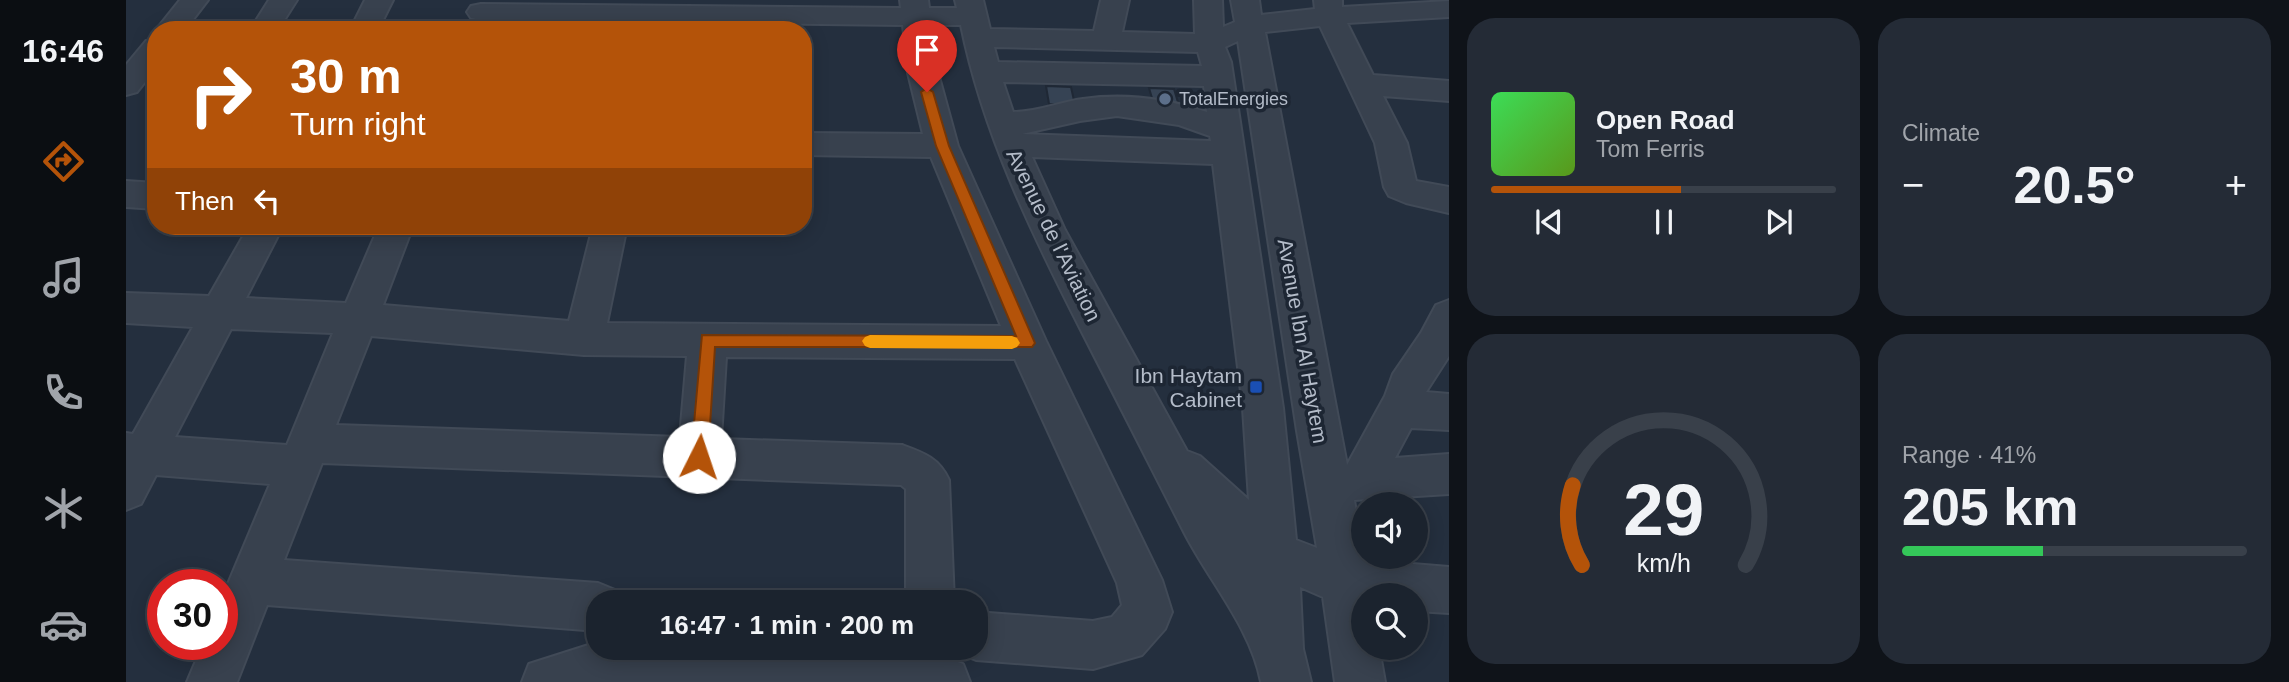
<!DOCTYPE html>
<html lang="en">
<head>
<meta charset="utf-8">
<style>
  body { margin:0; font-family:Helvetica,sans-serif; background:#242b36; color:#f1f3f6; height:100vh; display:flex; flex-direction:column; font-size:26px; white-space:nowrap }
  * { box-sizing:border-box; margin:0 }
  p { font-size:23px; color:#a0a4aa }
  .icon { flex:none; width:38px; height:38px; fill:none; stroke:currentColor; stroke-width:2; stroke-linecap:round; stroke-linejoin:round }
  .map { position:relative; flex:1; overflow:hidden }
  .side { display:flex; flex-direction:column; gap:18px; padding:18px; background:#0f1319; width:840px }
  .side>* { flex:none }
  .top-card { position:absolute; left:21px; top:21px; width:665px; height:214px; border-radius:28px; box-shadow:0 4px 18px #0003,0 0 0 2px #39404a; background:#b45309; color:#fff; overflow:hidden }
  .fabs { position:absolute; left:1225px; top:492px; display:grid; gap:14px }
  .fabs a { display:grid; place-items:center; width:77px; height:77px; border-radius:50%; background:#1b232e; box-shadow:0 4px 18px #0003,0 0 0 2px #39404a; font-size:35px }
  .speed { position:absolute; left:21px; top:569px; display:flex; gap:14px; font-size:35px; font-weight:700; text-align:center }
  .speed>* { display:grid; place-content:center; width:91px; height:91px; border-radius:50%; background:#1b232e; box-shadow:0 4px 18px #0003,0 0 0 2px #39404a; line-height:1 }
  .speed .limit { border:10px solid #d22; background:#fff; color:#111 }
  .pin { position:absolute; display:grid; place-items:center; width:60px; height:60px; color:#fff; margin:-72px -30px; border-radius:50% 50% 50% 0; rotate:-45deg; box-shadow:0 0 7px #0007 }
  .pin .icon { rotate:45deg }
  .me { position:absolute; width:77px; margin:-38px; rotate:4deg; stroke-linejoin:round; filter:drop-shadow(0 0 5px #0008) }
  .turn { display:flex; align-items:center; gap:24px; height:147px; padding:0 28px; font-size:32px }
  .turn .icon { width:91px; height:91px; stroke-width:2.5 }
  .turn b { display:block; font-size:49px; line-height:60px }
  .then { display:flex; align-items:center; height:66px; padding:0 28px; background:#0003; gap:14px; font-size:26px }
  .big { font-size:52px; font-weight:800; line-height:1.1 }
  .side .tile { flex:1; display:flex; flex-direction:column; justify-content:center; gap:10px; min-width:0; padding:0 24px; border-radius:28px; background:#242b36 }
  .side .dial { align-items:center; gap:0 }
  .dial svg { height:182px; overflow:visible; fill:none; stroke:#39404a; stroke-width:7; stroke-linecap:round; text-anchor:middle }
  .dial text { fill:#f1f3f6; stroke:none }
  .song { display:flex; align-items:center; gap:21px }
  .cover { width:84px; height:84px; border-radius:10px; background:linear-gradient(135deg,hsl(130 70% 55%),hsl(90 70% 35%)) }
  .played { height:7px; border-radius:4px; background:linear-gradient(90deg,#b45309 55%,#39404a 55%) }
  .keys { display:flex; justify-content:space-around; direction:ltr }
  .heat { display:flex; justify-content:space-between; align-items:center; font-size:38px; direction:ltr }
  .charge { height:10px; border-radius:5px; background:linear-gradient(90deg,#34c759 41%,#39404a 0) }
  .side .tiles { flex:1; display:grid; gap:18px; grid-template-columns:repeat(2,1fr) }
  .trip { position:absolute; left:460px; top:590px; width:402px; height:70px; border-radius:28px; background:#1b232e; box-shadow:0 4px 18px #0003,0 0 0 2px #39404a; font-weight:800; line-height:70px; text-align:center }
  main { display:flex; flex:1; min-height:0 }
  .tabs { display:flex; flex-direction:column; width:126px; justify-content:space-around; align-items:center; background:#0b0e12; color:#a0a4aa }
  .tabs .icon { width:49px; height:49px }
  .tabs .active { color:#b45309 }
  .tabs b { font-size:32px; color:#f1f3f6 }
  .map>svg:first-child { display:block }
  .building { fill:#364354; stroke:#1f2835; stroke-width:2 }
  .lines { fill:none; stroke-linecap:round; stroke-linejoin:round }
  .minor-casing { stroke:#414a57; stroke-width:4 }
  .minor { fill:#38414e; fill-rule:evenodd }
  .route { fill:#b45309; stroke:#753606; stroke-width:2 }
  .slow { fill:#f59e0b }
  .service-dot { fill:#5c6f8a; stroke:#1d2633; stroke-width:2.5 }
  .transit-dot { fill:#1a4fb4; stroke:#1d2633; stroke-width:2.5 }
  .labels { text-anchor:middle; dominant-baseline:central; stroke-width:7; stroke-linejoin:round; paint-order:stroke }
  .far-poi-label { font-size:18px; fill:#b4bcc9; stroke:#1d2633; text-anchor:start }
  .street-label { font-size:21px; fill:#b4bcc9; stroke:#1d2633 }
  .poi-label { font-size:21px; fill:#b4bcc9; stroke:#1d2633; text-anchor:end }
</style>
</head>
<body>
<main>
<nav class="tabs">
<b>16:46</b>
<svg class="icon active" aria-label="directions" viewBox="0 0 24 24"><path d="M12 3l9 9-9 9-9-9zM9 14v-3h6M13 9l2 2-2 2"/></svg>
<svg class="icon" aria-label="music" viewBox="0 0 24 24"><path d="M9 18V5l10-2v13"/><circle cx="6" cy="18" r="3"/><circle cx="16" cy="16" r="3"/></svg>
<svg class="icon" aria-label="phone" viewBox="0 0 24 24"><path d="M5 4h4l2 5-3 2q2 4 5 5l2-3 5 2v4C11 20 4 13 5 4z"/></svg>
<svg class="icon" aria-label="climate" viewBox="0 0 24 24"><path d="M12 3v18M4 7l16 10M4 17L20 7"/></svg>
<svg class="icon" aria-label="car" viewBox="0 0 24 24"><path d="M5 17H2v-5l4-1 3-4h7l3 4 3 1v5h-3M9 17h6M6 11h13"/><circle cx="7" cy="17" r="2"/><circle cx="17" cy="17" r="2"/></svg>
</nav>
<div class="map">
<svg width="1323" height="682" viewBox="0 0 1323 682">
  <rect width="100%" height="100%" fill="#242f3e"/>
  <g class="building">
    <polygon points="920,86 945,87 949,105 923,104"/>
    <polygon points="1023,88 1048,89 1054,109 1029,108"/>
  </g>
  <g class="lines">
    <g class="minor-casing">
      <g id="minor">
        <polygon points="54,0 82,0 59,30 30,30"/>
        <polygon points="143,0 171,0 152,30 124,30"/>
        <polygon points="239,0 267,0 252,30 224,30"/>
        <path d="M774,0H802L803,8H831L829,0H857L864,29L968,31L975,0H1003L996,32L1069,34L1068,0H1096L1097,27L1109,22L1105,0H1133L1135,15L1189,9L1188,0H1216V7L1323,1V17L1221,23L1247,75L1323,81V101L1257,96L1281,143L1290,181L1323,187V213L1280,203L1263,196L1258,187L1249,143L1194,26L1139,32L1221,465L1259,396L1267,374L1295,333L1310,305L1323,300V356L1300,392L1323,394V430L1285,428L1269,458L1323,454V494L1228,500L1238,560L1323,567V613L1290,611V595H1237V648H1253L1259,682H1209L1197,597L1174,587L1177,649L1185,682H1135C1125,628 1083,581 1058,532C1024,466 991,400 957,334C906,234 857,134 835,25H805L812,73L832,146L920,341L1036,580L1046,612L1039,629L1016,655L967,669L850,660L833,653L831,648H850V612L967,621L986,617L996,605L991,583L889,359L600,357L595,439L776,445C798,453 813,458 823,480L828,602H780V489L775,485L196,463L158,560L472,583L489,590L494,602H472V631L141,605L111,682H61L77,644H96V598L144,484L30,475L15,504L0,510V433L7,434L67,327L0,323V293L83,296L123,226H157L120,298L220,303L253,226H287L257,305L443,321L467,226H501L481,323L875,326L805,157L677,155V133L797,134L782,73L777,25L355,20L345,18L341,12L345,6L355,4L775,8ZM1112,41L1171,431L1191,548L1170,540L1157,408L1105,62L1099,47ZM868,47L1072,52L1076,66L872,62ZM877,82L1078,86L1081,112C1042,99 998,93 957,99C933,102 912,112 887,112ZM991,116L1053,125L1084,136L1085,141L896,134L954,121ZM906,157L1087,164L1117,408L1123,500L1074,456L1061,451L939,230ZM105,329L207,333L161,445L49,437ZM245,336L458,355L561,356L554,437L210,425Z"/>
        <polygon points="30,39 30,68 11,92 0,95 0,65 20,41"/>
        <polygon points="0,181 30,183 30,209 0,207"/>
        <polygon points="472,642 472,648 717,648 819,657 837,664 844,682 396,682 403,664"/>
      </g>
    </g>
    <use href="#minor" class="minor"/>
  </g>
  <polygon class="route" points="801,88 807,92 823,146 909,343 906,347 589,347 582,457 579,463 573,466 567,463 565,457 576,335 890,336 810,146 795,92"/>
  <polygon class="slow" points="744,335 886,336 891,338 894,343 891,347 886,349 744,348 739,346 736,341 739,337"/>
  <circle class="service-dot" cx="1039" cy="99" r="7"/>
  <rect class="transit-dot" x="1123" y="380" width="14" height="14" rx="3.5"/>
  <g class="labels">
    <g class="far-poi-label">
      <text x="1053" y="99">TotalEnergies</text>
    </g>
    <g class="street-label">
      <text transform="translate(928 235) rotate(64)">Avenue de l'Aviation</text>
      <text transform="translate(1177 341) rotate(80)">Avenue Ibn Al Haytem</text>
    </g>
    <g class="poi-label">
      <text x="1116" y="375">Ibn Haytam<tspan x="1116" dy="24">Cabinet</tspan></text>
    </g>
  </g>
</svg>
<div class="fabs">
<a><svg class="icon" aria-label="sound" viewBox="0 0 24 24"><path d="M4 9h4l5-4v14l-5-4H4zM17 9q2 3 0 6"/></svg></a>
<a><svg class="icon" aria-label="search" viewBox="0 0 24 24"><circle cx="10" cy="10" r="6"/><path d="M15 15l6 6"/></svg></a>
</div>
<div class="speed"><div class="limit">30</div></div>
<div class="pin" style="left:801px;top:92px;background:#d93025"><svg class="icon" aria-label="arrive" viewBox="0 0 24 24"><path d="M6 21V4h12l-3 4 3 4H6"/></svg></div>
<svg class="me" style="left:573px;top:457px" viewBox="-20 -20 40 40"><circle r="19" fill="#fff"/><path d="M0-13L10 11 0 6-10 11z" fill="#b45309"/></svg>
<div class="trip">16:47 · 1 min · 200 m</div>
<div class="top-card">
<div class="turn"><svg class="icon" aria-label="right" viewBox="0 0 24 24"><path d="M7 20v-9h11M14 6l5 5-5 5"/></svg><div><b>30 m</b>Turn right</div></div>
<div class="then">Then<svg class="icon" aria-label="left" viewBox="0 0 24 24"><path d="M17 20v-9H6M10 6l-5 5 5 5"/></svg></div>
</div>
</div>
<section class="side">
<div class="tiles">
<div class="tile">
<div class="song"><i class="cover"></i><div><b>Open Road</b><p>Tom Ferris</p></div></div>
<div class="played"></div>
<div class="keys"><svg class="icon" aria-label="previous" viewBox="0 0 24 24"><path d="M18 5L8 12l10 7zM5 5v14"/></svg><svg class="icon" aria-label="pause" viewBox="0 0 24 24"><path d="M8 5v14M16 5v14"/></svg><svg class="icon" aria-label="next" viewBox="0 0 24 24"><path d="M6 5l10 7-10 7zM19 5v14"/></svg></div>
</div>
<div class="tile"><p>Climate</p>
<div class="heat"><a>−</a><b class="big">20.5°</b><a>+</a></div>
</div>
<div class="tile dial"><svg viewBox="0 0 100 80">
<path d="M14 69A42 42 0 1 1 86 69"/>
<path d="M14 69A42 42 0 0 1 10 34" stroke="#b45309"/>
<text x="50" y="56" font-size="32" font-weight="700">29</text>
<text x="50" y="72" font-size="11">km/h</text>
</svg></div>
<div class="tile"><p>Range · 41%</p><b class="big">205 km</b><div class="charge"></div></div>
</div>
</section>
</main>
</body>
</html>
